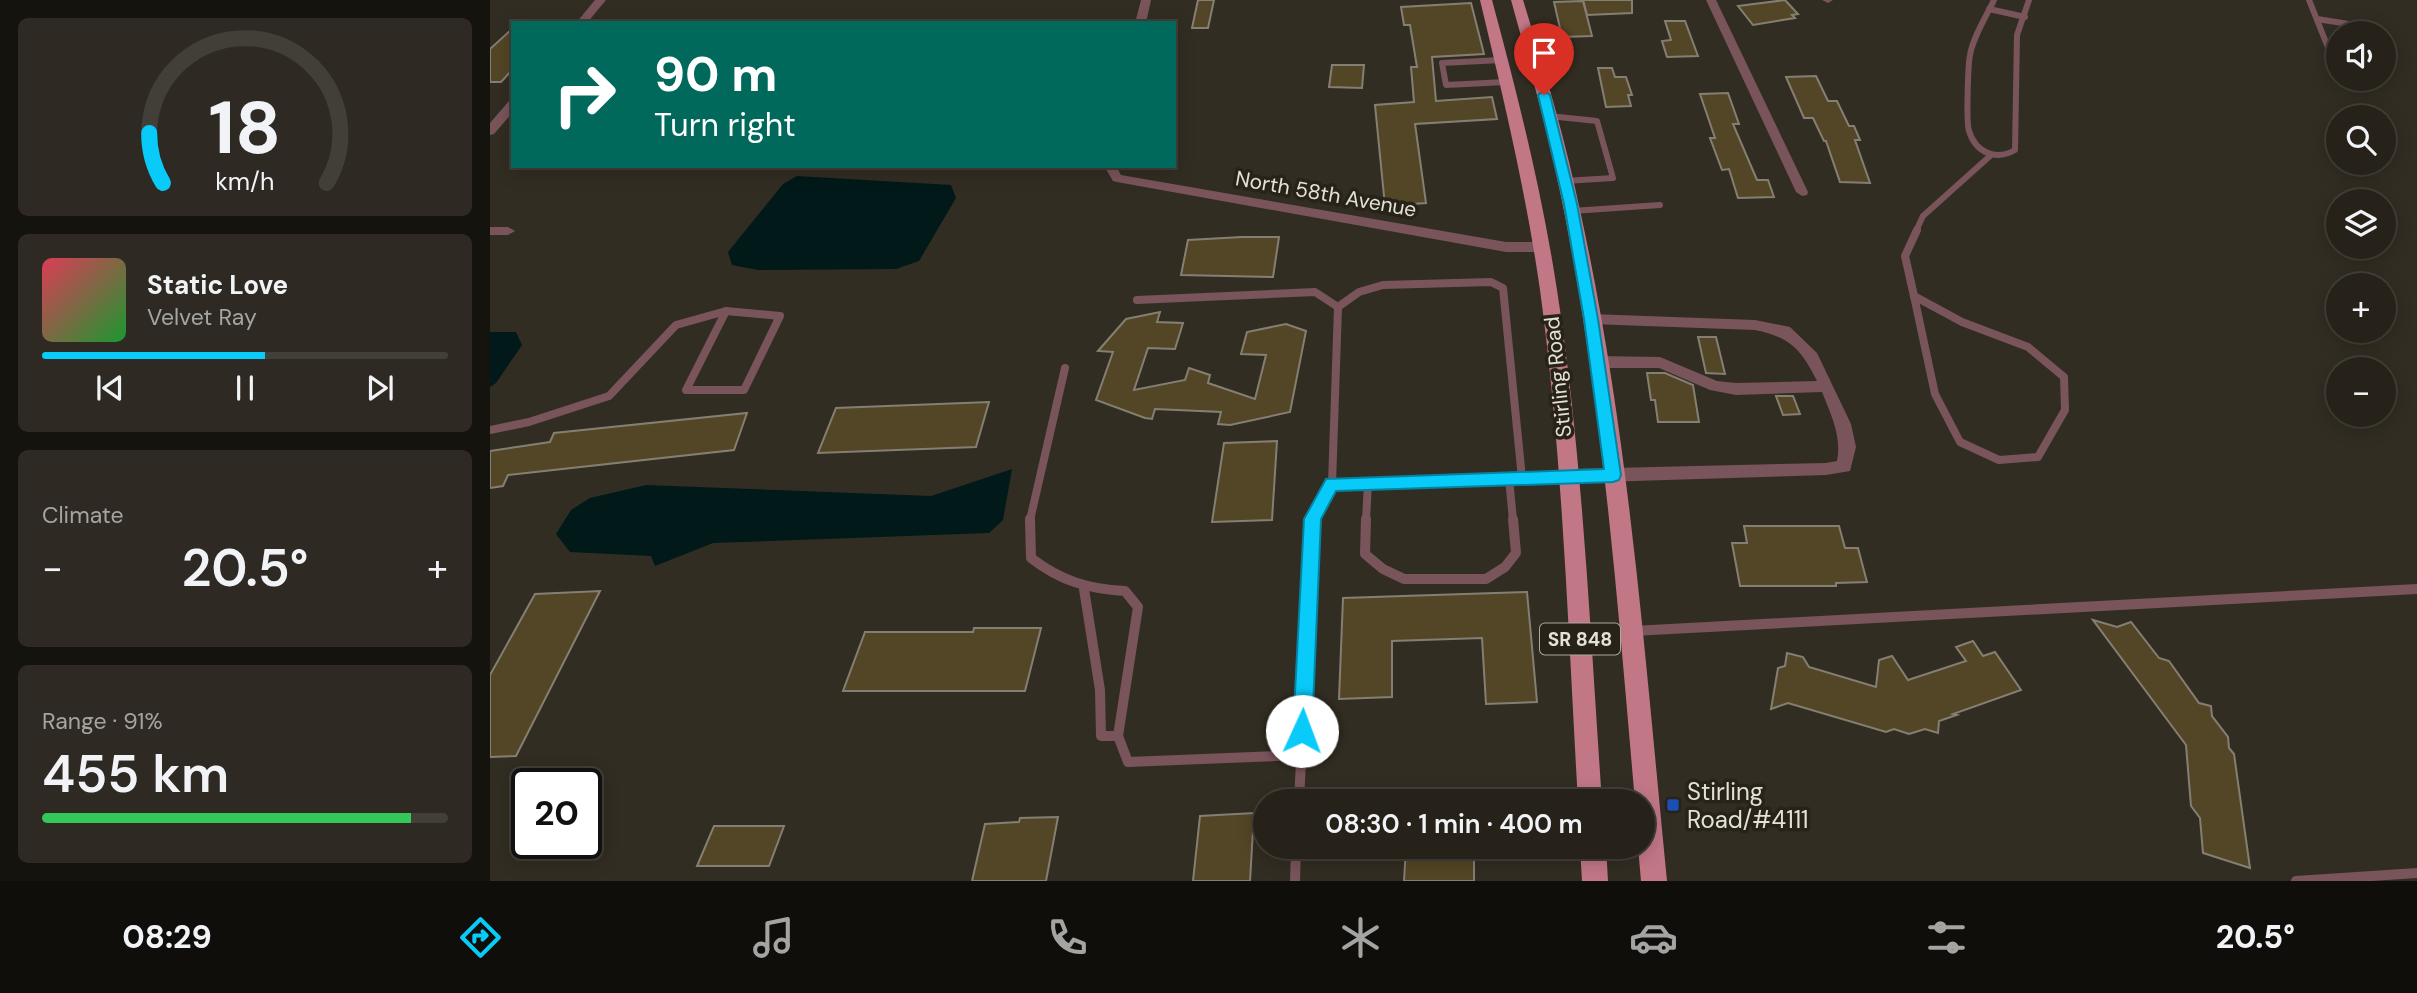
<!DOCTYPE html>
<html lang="en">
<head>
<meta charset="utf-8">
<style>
  body { margin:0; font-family:"DM Sans",sans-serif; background:#2e2a23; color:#f1f3f6; height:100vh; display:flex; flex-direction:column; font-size:26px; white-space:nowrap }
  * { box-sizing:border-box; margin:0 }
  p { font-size:23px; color:#a4a4a2 }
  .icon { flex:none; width:38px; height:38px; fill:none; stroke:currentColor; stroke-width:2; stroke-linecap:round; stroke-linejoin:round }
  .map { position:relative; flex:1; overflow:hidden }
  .sheet { display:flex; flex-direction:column; gap:18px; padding:18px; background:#15130e; width:490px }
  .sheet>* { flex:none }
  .hud { position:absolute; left:21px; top:21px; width:665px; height:147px; border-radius:0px; box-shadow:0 4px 18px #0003,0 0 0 2px #423f39; background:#00695c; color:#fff; overflow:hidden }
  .controls { position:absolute; left:1836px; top:21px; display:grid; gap:14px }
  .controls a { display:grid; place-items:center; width:70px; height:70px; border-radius:50%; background:#26221a; box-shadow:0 4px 18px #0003,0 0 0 2px #423f39; font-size:35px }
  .speed { position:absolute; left:21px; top:768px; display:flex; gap:14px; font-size:35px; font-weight:700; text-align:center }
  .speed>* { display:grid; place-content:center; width:91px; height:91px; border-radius:50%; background:#26221a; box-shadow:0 4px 18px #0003,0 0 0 2px #423f39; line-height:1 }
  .speed .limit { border:4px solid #111; border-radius:10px; background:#fff; color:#111 }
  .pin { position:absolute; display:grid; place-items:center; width:60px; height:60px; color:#fff; margin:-72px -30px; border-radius:50% 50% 50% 0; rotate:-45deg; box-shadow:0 0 7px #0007 }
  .pin .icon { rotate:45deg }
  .me { position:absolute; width:77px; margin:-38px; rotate:2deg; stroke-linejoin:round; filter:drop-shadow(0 0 5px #0008) }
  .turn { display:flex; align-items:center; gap:24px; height:147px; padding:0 28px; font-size:32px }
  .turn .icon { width:91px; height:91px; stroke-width:2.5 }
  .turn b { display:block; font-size:49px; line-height:60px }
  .big { font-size:52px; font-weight:600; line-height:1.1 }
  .sheet .widget { flex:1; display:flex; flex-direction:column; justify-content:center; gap:10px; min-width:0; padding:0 24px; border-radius:10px; background:#2e2a23 }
  .sheet .dial { align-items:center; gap:0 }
  .dial svg { height:182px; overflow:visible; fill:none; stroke:#423f39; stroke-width:7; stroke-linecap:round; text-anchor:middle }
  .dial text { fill:#f1f3f6; stroke:none }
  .song { display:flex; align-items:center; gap:21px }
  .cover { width:84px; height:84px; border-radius:10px; background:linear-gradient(135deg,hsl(350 70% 55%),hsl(130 70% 35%)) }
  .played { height:7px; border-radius:4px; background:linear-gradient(90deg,#08cbfa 55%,#423f39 55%) }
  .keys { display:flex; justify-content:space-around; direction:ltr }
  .heat { display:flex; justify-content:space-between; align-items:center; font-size:38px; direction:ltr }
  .charge { height:10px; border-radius:5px; background:linear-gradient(90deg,#34c759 91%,#423f39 0) }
  .trip { position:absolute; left:763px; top:789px; width:402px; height:70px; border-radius:35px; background:#26221a; box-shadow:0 4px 18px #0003,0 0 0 2px #423f39; font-weight:600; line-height:70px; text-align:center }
  .tab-bar { display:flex; height:112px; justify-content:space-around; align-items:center; background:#0f0e0a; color:#a4a4a2 }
  .tab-bar .icon { width:49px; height:49px }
  .tab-bar .current { color:#08cbfa }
  .tab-bar b { font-size:32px; color:#f1f3f6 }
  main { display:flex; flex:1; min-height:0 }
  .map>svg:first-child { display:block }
  .water { fill:#011919 }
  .building { fill:#534626; stroke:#857f73; stroke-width:2 }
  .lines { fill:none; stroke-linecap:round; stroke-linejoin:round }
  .service-far2 { stroke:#79545b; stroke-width:6 }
  .service-far1 { stroke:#79545b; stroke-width:8 }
  .service { stroke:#79545b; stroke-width:10 }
  .minor { fill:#79545b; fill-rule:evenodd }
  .primary { fill:#c27787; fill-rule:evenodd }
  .route { fill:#08cbfa; stroke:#0584a2; stroke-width:2 }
  .transit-dot { fill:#1a4fb4; stroke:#282319; stroke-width:2.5 }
  .labels { text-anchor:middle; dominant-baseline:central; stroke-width:7; stroke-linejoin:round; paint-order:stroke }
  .shield { fill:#282319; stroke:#aca8a0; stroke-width:2 }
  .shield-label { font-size:19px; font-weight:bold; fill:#e4e1da }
  .street-label { font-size:21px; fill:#e4e1da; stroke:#282319 }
  .near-poi-label { font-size:24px; fill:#e4e1da; stroke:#282319; text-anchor:start }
</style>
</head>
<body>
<main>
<section class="sheet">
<div class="widget dial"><svg viewBox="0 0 100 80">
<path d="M14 69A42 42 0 1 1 86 69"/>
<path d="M14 69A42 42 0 0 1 8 47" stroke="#08cbfa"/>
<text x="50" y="56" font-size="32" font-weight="700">18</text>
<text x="50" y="72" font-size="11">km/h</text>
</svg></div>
<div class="widget">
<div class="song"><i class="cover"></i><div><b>Static Love</b><p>Velvet Ray</p></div></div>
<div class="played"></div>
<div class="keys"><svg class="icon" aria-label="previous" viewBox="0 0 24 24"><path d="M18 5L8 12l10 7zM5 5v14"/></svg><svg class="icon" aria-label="pause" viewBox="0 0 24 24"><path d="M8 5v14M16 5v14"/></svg><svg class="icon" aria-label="next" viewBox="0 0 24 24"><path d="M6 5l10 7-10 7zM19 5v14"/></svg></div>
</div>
<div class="widget"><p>Climate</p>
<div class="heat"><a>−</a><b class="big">20.5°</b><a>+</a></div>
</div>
<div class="widget"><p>Range · 91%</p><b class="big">455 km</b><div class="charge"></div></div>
</section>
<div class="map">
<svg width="1927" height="881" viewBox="0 0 1927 881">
  <rect width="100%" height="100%" fill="#322d22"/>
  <g class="water">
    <polygon points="307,176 461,185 466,198 429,261 406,269 268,270 242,265 238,252 293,184"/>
    <polygon points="0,332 26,332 32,345 6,383 0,387"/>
    <polygon points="522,469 513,520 499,533 223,543 165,566 161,556 80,552 66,534 81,510 100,498 156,485 441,496"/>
  </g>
  <g class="building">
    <polygon points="708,0 724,0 718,28 702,28"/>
    <polygon points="1093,0 1142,0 1142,13 1097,15"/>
    <polygon points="1295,0 1308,14 1302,15 1305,18 1263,25 1248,6"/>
    <polygon points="1093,1 1102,36 1072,37 1064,2"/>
    <polygon points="981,3 994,54 942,57 946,101 1002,97 1007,119 925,124 936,203 895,206 885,105 924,102 921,67 927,67 920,25 914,25 911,7"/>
    <polygon points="1175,21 1195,21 1208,56 1177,57 1172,41 1181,40"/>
    <polygon points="23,28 23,69 11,82 0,82 0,49"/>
    <polygon points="842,65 874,65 872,88 839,87"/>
    <polygon points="1108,68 1122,68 1125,77 1136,77 1142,95 1138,95 1141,106 1116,107"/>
    <polygon points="1326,76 1338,101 1347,101 1359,126 1364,126 1370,140 1365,140 1380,183 1350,182 1336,141 1334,141 1323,118 1314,118 1296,77"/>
    <polygon points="1238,93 1249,124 1243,124 1267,180 1278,180 1284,197 1248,198 1239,169 1232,170 1220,138 1225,138 1210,94"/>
    <polygon points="752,237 789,237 783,277 691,275 698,240"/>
    <polygon points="670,312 667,322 693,323 685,349 658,348 644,390 695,380 699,368 720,375 718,383 765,399 776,355 751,354 757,332 796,324 816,331 800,412 740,425 728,424 731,412 665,409 662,419 655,418 606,400 623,352 608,351 636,319"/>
    <polygon points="1208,337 1226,337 1235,374 1216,373"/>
    <polygon points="1157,373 1175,373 1203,385 1209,422 1168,422 1165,400 1161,400"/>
    <polygon points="1286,396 1303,396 1310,414 1293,415"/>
    <polygon points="499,402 486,447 328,453 346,408"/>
    <polygon points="257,413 244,450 18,475 13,486 0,488 0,451 60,442 64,433"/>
    <polygon points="787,441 782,520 722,522 734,443"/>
    <polygon points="1254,526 1349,526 1355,548 1368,548 1377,582 1346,583 1346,586 1250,586 1242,543 1257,543"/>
    <polygon points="110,591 26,756 0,757 0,675 45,594"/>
    <polygon points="1037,592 1047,702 996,704 992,638 902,641 902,697 849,699 853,598"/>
    <polygon points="1603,620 1627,627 1641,622 1669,658 1679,661 1709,703 1721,706 1722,716 1738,737 1739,748 1744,754 1760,868 1713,853 1710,818 1701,806 1696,745"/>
    <polygon points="484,628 551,628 535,691 353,691 375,632 483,632"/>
    <polygon points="1483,641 1493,656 1505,652 1531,690 1463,714 1467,715 1449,721 1448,733 1435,729 1419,734 1404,729 1396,732 1298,703 1281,709 1288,668 1295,666 1297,653 1313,657 1319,667 1386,687 1389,660 1402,656 1418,680 1476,661 1466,647"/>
    <polygon points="764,813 760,881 703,881 710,816"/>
    <polygon points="568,817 556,881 482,881 495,824 529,822 530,818"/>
    <polygon points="224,826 294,826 279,866 207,866"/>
    <polygon points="916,847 984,847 984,881 914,881"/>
  </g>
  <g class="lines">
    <g class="service-far2">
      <path d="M1504,0C1496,17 1483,37 1480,55C1478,65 1476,123 1479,131C1486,153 1506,161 1525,150L1527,35L1539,0"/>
      <polyline points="1819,0 1839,50 1848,56"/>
      <polyline points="1499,9 1535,17"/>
      <polyline points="1827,19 1865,25 1876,33"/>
      <polyline points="1011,60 952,63 956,85 1016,82"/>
      <polyline points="1059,116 1107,121 1123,178 1075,181"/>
      <polyline points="1082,211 1170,205"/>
      <polyline points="1426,231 1433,216 1500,156"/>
    </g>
    <g class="service-far1">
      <polygon points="1424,296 1472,322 1538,347 1574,377 1575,410 1548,457 1509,460 1470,442 1445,394"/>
      <polyline points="1424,296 1415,256 1427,230"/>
      <polyline points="647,300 825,292 848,307"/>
      <polyline points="848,307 869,292 893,285 1001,282 1013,288 1032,478"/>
      <polygon points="236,311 290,316 254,390 196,390"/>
      <polyline points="0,430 39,422 119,396 186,325 236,311"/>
      <polyline points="1019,478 1023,520"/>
      <polyline points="842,484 1079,476"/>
      <polyline points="540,520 575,368"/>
      <polyline points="823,520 842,484 848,307"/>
      <polyline points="876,520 878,483"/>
    </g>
    <g class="service">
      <path d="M540,519L541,558C571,581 598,589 635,591L648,607L628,736L638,762L811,755"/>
      <polyline points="876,519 875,554 893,569 914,579 996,579 1015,567 1026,553 1023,519"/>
      <polyline points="594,589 610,690 611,736 628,736"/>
      <polyline points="1143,631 1927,589"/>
      <polyline points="809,802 823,519"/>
      <polyline points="805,881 806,847"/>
      <polyline points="1806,881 1927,873"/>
    </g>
    <g class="minor">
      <polygon points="105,0 116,0 97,23 86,23"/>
      <polygon points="651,0 661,0 656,23 645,23"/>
      <polygon points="1216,0 1226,0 1318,192 1317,195 1312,196 1306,192"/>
      <polygon points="1332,0 1343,0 1338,3"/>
      <polygon points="19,101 23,101 23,112 4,134 0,135 0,123"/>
      <polygon points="614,166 626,166 631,175 1016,242 1051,242 1058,247 1051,252 1016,252 627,182 623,181"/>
      <polygon points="0,227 18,227 25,231 18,235 0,235"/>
      <path d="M1101,314L1265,320L1300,327L1327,353L1361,424L1366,447L1360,471L1336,475L1079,483L1073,481L1071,476L1073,471L1079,469L1336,463L1347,461C1352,436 1341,415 1332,392L1246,395L1220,390L1169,368H1107L1100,362L1107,356L1170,357L1227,381L1246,383L1327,381C1311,349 1300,337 1265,330L1101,324L1094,319Z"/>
    </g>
    <g class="primary">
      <path d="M990,0H1002C1028,96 1052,192 1067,290C1093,459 1100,631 1112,802H1088C1078,631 1073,459 1050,290C1036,192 1013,96 990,0Z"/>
      <path d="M1021,0H1033C1055,71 1076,142 1091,215C1139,434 1155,659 1177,881H1151L1148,847H1153V802H1145C1128,606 1113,409 1075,216C1061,143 1041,72 1021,0Z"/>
      <polygon points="1090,847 1116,847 1118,881 1092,881"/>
    </g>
  </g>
  <polygon class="route" points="1054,91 1060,95 1087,204 1108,319 1131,475 1129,480 1123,482 846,491 831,519 822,731 819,738 812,740 806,738 803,731 814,519 836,479 1114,469 1094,319 1074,204 1048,95"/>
  <rect class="transit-dot" x="1176" y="798" width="14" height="14" rx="3.5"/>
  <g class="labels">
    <rect class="shield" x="1050" y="623.5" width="80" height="31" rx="5"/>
    <g class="shield-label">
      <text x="1090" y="639">SR 848</text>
    </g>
    <g class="street-label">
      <text transform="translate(836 194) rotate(10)">North 58th Avenue</text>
      <text transform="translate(1068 377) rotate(-96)">Stirling Road</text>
    </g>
    <g class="near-poi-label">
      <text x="1197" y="791">Stirling<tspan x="1197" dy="28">Road/#4111</tspan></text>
    </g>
  </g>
</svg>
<div class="controls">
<a><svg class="icon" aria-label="sound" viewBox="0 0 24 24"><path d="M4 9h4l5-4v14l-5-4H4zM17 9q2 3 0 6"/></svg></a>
<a><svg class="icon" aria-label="search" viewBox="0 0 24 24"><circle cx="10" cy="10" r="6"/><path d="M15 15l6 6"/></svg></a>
<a><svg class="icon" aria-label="layers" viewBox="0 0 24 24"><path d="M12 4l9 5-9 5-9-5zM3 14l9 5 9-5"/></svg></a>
<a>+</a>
<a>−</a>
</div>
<div class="speed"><div class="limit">20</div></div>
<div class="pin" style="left:1054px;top:95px;background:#d93025"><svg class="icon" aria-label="arrive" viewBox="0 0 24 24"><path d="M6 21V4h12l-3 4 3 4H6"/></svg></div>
<svg class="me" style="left:812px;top:731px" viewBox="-20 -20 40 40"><circle r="19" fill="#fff"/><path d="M0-13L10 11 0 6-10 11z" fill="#08cbfa"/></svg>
<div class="trip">08:30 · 1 min · 400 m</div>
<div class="hud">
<div class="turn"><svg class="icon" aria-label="right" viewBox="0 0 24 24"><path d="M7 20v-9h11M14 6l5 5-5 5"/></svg><div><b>90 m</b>Turn right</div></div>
</div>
</div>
</main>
<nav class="tab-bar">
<b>08:29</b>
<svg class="icon current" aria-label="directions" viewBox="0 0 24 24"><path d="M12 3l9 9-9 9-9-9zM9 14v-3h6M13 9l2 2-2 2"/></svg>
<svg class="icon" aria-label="music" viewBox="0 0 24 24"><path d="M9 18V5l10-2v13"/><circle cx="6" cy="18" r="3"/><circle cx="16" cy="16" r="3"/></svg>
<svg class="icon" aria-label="phone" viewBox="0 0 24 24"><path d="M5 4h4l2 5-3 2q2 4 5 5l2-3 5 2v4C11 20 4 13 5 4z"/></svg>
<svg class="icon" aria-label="climate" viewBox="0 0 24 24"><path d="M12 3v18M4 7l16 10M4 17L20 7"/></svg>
<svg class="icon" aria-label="car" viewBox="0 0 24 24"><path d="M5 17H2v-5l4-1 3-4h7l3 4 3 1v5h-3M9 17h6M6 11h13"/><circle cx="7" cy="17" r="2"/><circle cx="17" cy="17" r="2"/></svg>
<svg class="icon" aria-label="filters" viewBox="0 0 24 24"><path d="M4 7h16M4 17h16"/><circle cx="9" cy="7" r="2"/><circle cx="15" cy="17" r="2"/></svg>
<b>20.5°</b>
</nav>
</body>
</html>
